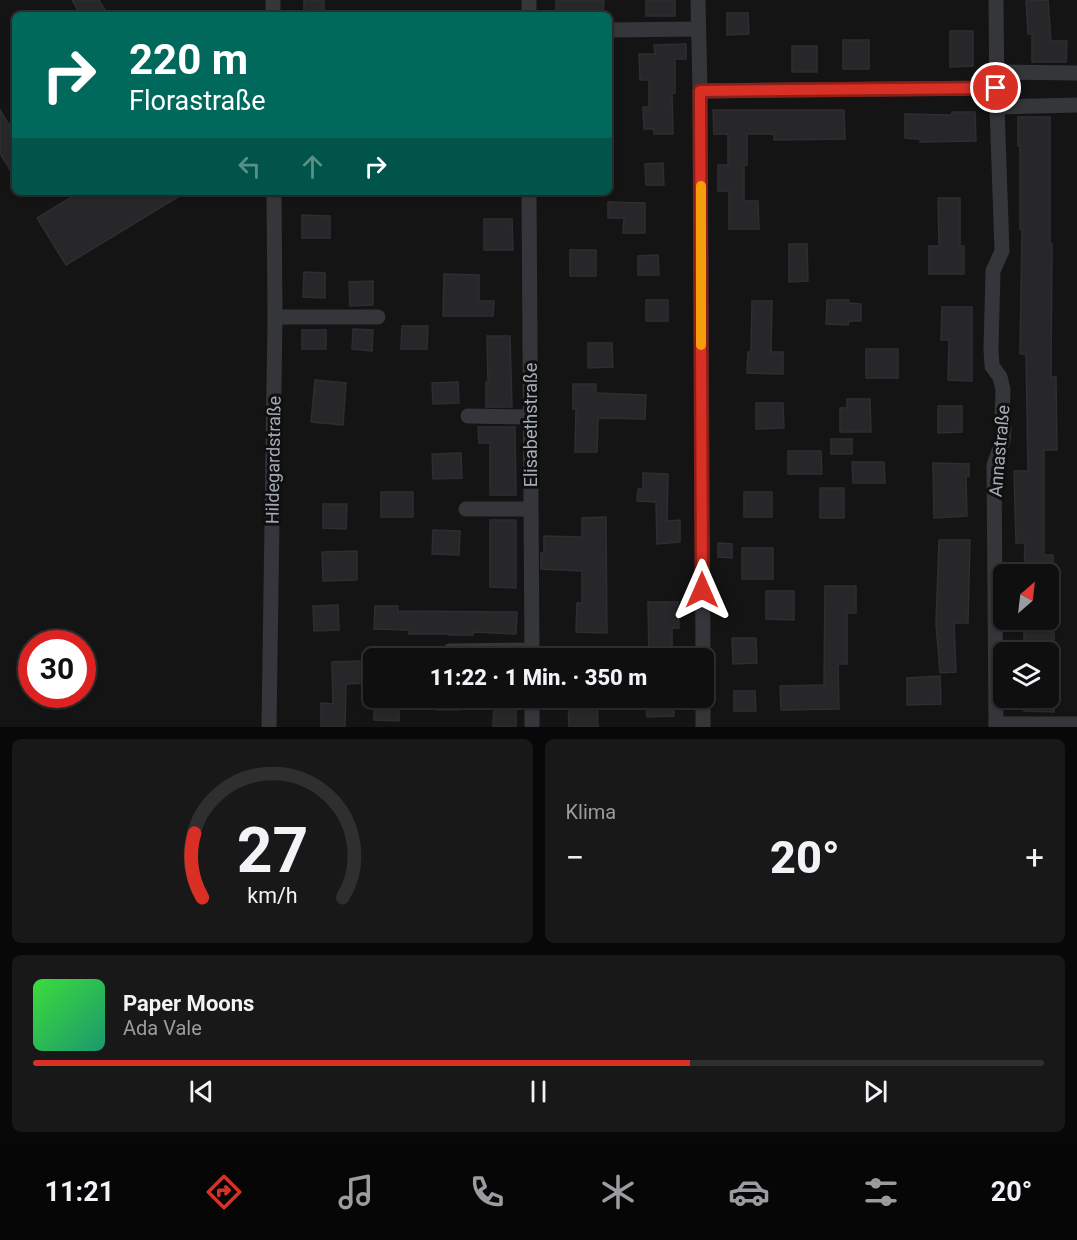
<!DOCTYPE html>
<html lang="de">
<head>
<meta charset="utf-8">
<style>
  body { margin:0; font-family:Roboto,sans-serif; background:#181819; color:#f1f3f6; height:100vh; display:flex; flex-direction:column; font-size:22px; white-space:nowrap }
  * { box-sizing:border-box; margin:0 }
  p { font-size:20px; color:#9b9c9f }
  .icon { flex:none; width:33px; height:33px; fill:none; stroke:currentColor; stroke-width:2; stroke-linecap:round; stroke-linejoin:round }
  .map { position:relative; height:727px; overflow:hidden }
  .panel { display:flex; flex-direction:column; gap:12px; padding:12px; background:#080809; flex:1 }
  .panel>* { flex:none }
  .hud { position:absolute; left:12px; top:12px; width:600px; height:183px; border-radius:9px; box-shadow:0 2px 4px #0004,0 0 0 2px #2f2f30; background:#00695c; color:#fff; overflow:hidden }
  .needle { width:39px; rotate:28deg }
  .fabs { position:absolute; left:993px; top:564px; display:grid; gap:12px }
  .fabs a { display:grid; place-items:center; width:66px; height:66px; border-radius:9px; background:#0f0f10; box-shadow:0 2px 4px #0004,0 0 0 2px #2f2f30; font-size:30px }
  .speed { position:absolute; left:18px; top:630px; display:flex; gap:12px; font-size:30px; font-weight:700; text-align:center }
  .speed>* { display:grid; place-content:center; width:78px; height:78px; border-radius:50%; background:#0f0f10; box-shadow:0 2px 4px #0004,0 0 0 2px #2f2f30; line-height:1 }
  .speed .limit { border:9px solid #d22; background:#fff; color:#111 }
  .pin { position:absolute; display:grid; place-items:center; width:51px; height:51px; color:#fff; margin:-26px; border:3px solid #fff; border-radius:50%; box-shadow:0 2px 6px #0007 }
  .me { position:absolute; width:66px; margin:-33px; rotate:0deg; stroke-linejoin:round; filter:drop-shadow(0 0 4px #0008) }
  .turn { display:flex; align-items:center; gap:21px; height:126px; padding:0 18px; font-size:27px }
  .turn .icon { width:78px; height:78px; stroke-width:2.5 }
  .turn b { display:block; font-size:42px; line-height:51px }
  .lanes { display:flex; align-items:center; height:57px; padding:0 18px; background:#0003; justify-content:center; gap:30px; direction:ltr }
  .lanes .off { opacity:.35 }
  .big { font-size:45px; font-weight:800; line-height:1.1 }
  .panel .card { flex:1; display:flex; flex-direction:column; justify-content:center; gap:9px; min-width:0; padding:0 21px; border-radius:9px; background:#181819 }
  .panel .dial { align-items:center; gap:0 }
  .dial svg { height:156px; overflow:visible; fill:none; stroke:#2f2f30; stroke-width:7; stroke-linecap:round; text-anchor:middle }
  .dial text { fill:#f1f3f6; stroke:none }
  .song { display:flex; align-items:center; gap:18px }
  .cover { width:72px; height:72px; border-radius:9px; background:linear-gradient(135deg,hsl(120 70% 55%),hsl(160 70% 35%)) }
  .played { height:6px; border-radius:3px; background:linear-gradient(90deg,#d93025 65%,#2f2f30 65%) }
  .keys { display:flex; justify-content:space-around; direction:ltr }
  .heat { display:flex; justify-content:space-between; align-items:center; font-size:33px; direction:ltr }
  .panel .tiles { flex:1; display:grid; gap:12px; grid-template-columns:1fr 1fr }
  .card:last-child { grid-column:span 2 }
  .trip { position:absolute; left:363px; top:648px; width:351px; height:60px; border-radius:9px; background:#0f0f10; box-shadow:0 2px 4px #0004,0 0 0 2px #2f2f30; font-weight:800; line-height:60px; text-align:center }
  .dock { display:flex; height:96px; justify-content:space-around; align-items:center; background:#060606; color:#9b9c9f }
  .dock .icon { width:42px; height:42px }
  .dock .active { color:#d93025 }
  .dock b { font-size:27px; color:#f1f3f6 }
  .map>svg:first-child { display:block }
  .building { fill:#272729; stroke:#2e2e31; stroke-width:1.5 }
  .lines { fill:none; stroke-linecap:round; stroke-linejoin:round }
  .minor { stroke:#35363a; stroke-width:15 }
  .route-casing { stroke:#8d1f18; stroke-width:15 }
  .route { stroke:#d93025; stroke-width:10 }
  .slow { stroke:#f59e0b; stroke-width:10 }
  .labels { text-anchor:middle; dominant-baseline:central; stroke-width:6; stroke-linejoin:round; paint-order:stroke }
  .street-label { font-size:18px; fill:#a5abb6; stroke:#0f0f10 }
</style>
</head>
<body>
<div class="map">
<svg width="1077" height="727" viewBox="0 0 1077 727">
  <rect width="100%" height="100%" fill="#141415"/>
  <g class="building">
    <polygon points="72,0 99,0 108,15 81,15"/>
    <rect x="304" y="0" width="20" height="12"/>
    <polygon points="556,0 604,0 603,12 556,11"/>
    <rect x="646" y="0" width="29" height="16"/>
    <polygon points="1048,0 1051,41 1067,41 1066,62 1032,62 1032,34 1028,34 1026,1"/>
    <polygon points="727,13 748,13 749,34 727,35"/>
    <polygon points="950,31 973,31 973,66 950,67"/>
    <rect x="843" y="40" width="26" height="29"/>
    <polygon points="686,44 686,59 675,59 675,93 672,93 673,134 654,134 654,129 644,129 643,107 649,107 649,80 640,80 639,54 655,54 654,45"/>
    <rect x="792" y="46" width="25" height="26"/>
    <polygon points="0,110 15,135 15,178 0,153"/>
    <polygon points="713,110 844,110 845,139 774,140 774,134 747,134 747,165 744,165 744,201 758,201 759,229 729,229 729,191 718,191 718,165 728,165 728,134 714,134"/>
    <polygon points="952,112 975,112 976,141 920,142 920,139 905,138 905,114 952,115"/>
    <polygon points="1018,117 1050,117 1050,244 1052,244 1051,377 1056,377 1057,450 1044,450 1044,555 1053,555 1053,574 1024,574 1025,543 1016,543 1014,471 1028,471 1026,354 1020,354 1022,229 1020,229 1020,146 1018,146"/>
    <polygon points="663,163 664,185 646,185 645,164"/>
    <polygon points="80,192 186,192 66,265 37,218"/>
    <polygon points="938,198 960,198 960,246 964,246 964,274 929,274 929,246 939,246"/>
    <polygon points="608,202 645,203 645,233 623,233 624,218 608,218"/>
    <polygon points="302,215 330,216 330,238 302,238"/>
    <polygon points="484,219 512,219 513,250 484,250"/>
    <polygon points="789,244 807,244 808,281 789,282"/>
    <rect x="570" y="250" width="26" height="26"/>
    <polygon points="658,255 659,275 638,275 638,256"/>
    <polygon points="304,272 325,273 325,298 303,297"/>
    <polygon points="444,274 479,275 479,301 494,301 493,316 443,316"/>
    <polygon points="373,281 373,305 350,306 349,282"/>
    <rect x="646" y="300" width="22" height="21"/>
    <polygon points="827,300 849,300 848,303 861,304 861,321 849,321 848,325 826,324"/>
    <polygon points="752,301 772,301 771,352 783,352 783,374 747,373 748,352 751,352"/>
    <polygon points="942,307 972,307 972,381 948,380 949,340 941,340"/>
    <polygon points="402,326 428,326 427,349 401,349"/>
    <polygon points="353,329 373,330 372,351 352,349"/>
    <rect x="302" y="330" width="24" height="19"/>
    <polygon points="487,336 510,336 512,407 486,407 486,382 488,382"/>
    <polygon points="588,343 612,343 613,367 588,368"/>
    <rect x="866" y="349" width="32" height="29"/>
    <polygon points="315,380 346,383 343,425 311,422"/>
    <polygon points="458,382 459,403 433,404 432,383"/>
    <polygon points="573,384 596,384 596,393 646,395 645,419 598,418 597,452 575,452 576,409 573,409"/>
    <polygon points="847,399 870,399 871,432 840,432 840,408 847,408"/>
    <polygon points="756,403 783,403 784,428 756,429"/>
    <polygon points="938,406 962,406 962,432 938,433"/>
    <polygon points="478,427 515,427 516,495 490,495 490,443 479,443"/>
    <rect x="831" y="439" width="21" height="15"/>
    <polygon points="788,451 821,451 822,474 788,474"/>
    <polygon points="461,453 462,478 433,479 432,454"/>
    <polygon points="852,462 884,462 885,483 853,483"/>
    <polygon points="933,463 969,464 969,476 966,476 967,516 934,518"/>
    <polygon points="643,473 668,474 667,521 680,520 680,542 657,544 656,502 637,501 638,489 643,489"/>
    <rect x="820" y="488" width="24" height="30"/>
    <rect x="381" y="492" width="32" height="25"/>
    <rect x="744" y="492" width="28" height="25"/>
    <polygon points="323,504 347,504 346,529 323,528"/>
    <polygon points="606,517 607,633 576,632 577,603 582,603 582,571 541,569 541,553 544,553 544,536 582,537 582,518"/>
    <polygon points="490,520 516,520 516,588 490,587"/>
    <polygon points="433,530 460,531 459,555 432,554"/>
    <polygon points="939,540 970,540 968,623 954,623 956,672 940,673 936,623"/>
    <polygon points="718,543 732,544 732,558 718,557"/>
    <rect x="742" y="548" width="31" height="31"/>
    <polygon points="357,551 357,580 323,581 322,552"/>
    <polygon points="825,586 856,586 856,613 847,613 847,664 838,664 839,709 781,710 780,686 824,685"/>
    <polygon points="766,591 794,591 794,620 766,619"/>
    <polygon points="648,602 678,602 679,628 672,628 672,658 649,658"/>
    <polygon points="338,605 339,630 314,631 313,606"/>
    <polygon points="375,606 398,606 398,611 517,612 516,634 473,632 473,635 449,635 449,634 409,634 409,630 374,629"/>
    <rect x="1024" y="620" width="30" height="32"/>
    <polygon points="732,638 756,638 757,663 733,664"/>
    <polygon points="362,661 363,683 346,684 345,727 321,727 321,703 333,704 332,662"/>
    <polygon points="940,676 941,704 907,705 907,678"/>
    <polygon points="734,691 755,691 756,711 734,711"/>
    <polygon points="374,698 399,698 399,721 374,720"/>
    <polygon points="438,698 460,698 460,710 437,710"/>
    <polygon points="597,698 598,727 569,727 568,699"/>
    <polygon points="646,698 674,698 674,716 647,717"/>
    <polygon points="1024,698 1055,698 1054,712 1024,711"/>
    <polygon points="494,702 516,702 516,727 493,726"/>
  </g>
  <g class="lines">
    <g class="minor">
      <polyline points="273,0 273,15"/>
      <polyline points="529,0 529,15"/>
      <polyline points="698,0 700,91 703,658"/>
      <polyline points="996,0 997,107 1002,251 993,271 991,349 992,366 1000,377 1003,390 1002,417 1004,428 1003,440 994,465 996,727"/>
      <polyline points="609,30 698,29"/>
      <polyline points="996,72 1077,73"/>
      <polyline points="700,91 996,88"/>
      <polyline points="997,107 1077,105"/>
      <polyline points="529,192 532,658"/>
      <polyline points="275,317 378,317"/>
      <polyline points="468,416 530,417"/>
      <polyline points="466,509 530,509"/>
      <polyline points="450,651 532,650"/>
      <polyline points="532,698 532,727"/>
      <polyline points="703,698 703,727"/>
      <polyline points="996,724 1077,724"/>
      <polyline points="269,727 275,317 274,192"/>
    </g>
  </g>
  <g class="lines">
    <g class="route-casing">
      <polyline id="route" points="702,590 700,91 996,88"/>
    </g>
    <use href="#route" class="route"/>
    <polyline class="slow" points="701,186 701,345"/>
  </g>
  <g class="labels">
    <g class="street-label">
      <text transform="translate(530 425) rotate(-90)">Elisabethstraße</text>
      <text transform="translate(999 451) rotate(-85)">Annastraße</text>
      <text transform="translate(273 460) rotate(-89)">Hildegardstraße</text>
    </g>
  </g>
</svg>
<div class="fabs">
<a><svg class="needle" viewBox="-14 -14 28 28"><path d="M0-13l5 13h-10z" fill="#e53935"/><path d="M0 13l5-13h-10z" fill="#9b9c9f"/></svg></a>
<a><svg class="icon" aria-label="layers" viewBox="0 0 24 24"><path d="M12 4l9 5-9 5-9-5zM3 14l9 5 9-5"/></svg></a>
</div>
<div class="speed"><div class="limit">30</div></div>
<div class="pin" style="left:996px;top:88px;background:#d93025"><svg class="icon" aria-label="arrive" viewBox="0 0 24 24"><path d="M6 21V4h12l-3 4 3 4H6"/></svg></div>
<svg class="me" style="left:702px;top:590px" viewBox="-20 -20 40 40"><path d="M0-17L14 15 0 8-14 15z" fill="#d93025" stroke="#fff" stroke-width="4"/></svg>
<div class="trip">11:22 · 1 Min. · 350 m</div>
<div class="hud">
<div class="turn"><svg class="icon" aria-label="right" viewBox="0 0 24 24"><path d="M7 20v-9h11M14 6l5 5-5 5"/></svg><div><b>220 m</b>Florastraße</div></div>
<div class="lanes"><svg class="icon off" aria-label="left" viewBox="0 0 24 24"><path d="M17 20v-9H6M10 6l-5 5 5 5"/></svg><svg class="icon off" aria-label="ahead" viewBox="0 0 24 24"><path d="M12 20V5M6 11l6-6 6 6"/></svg><svg class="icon" aria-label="right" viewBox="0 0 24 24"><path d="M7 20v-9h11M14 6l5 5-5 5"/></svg></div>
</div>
</div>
<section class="panel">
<div class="tiles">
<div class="card dial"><svg viewBox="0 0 100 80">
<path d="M14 69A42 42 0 1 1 86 69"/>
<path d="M14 69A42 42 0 0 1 10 36" stroke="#d93025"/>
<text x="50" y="56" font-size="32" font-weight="700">27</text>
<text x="50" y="72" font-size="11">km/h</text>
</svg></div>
<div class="card"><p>Klima</p>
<div class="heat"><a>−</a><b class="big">20°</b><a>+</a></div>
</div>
<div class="card">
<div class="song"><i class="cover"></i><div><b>Paper Moons</b><p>Ada Vale</p></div></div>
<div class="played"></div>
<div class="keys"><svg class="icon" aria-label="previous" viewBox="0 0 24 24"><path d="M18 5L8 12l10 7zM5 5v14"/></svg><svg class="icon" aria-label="pause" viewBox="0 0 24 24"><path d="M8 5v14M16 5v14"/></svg><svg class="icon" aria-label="next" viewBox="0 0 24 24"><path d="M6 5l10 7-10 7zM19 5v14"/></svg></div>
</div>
</div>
</section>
<nav class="dock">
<b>11:21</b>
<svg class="icon active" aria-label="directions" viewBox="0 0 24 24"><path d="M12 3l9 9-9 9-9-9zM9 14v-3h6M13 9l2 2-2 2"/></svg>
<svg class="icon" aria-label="music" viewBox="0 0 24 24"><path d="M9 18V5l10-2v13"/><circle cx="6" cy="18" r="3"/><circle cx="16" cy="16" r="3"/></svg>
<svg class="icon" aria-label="phone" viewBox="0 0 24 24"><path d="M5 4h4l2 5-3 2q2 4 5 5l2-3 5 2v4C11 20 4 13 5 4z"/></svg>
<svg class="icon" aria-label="climate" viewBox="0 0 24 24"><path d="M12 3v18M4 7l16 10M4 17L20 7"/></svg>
<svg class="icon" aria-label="car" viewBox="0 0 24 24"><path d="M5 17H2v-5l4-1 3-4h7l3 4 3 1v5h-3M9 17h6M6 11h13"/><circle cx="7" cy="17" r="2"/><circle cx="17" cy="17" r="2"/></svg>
<svg class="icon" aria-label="filters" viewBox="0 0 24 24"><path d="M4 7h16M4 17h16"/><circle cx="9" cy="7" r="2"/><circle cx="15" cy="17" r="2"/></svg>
<b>20°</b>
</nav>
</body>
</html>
